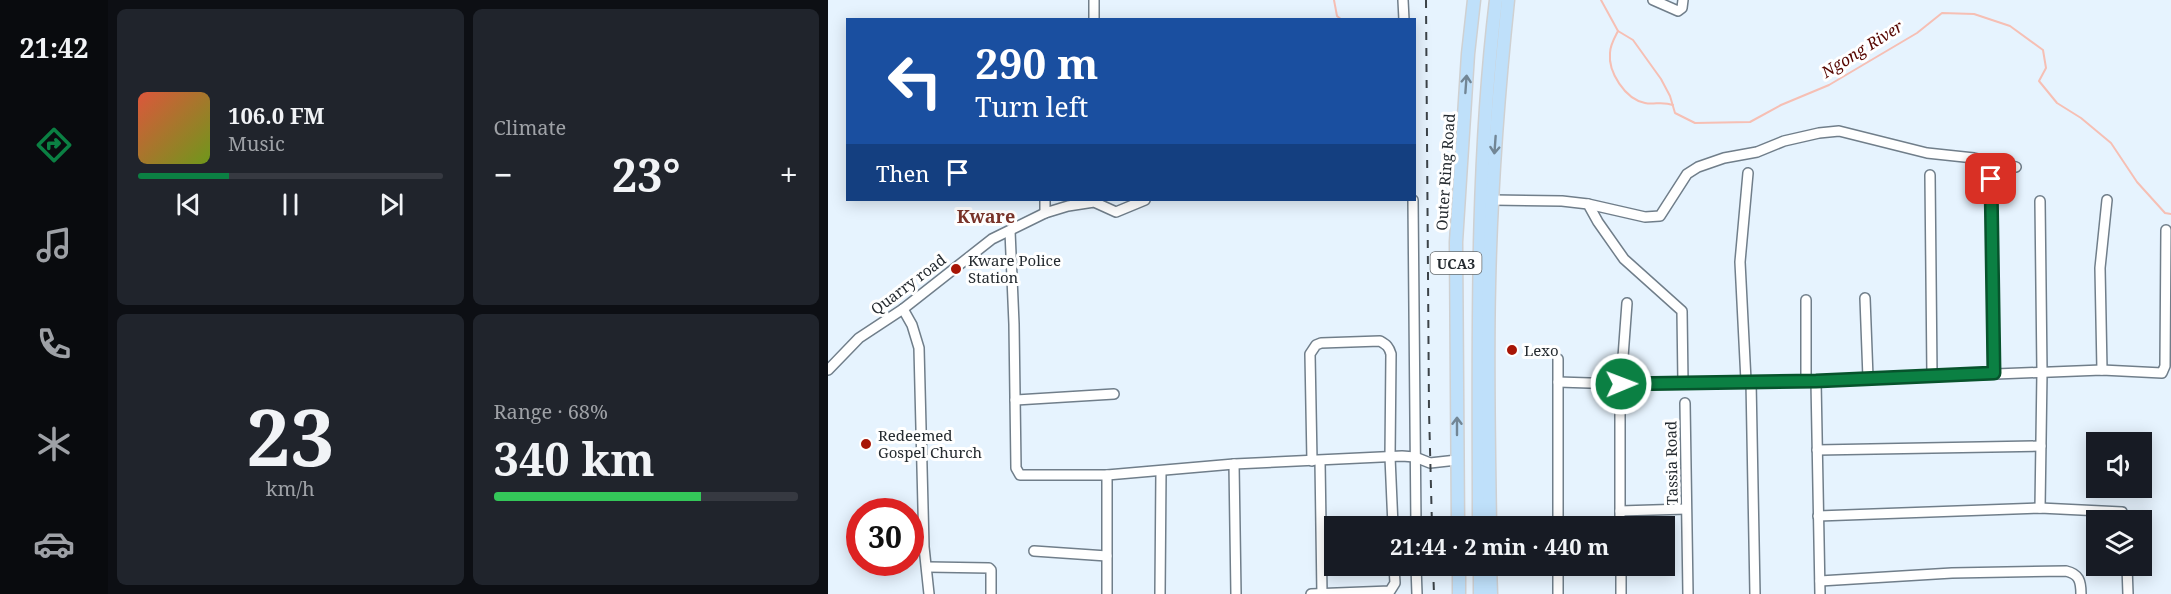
<!DOCTYPE html>
<html lang="en">
<head>
<meta charset="utf-8">
<style>
  body { margin:0; font-family:"Noto Serif",serif; background:#20242c; color:#f1f3f6; height:100vh; display:flex; flex-direction:column; font-size:22px; white-space:nowrap }
  * { box-sizing:border-box; margin:0 }
  p { font-size:20px; color:#9ea1a6 }
  .icon { flex:none; width:33px; height:33px; fill:none; stroke:currentColor; stroke-width:2; stroke-linecap:round; stroke-linejoin:round }
  .map { position:relative; flex:1; overflow:hidden }
  .drawer { display:flex; flex-direction:column; gap:9px; padding:9px; background:#0d0f14; width:720px }
  .drawer>* { flex:none }
  .top-card { position:absolute; left:18px; top:18px; width:570px; height:183px; border-radius:0px; box-shadow:0 3px 15px #0003; background:#1a4fa0; color:#fff; overflow:hidden }
  .buttons { position:absolute; left:1258px; top:432px; display:grid; gap:12px }
  .buttons a { display:grid; place-items:center; width:66px; height:66px; border-radius:0px; background:#171b24; box-shadow:0 3px 15px #0003; font-size:30px }
  .speed { position:absolute; left:18px; top:498px; display:flex; gap:12px; font-size:30px; font-weight:700; text-align:center }
  .speed>* { display:grid; place-content:center; width:78px; height:78px; border-radius:50%; background:#171b24; box-shadow:0 3px 15px #0003; line-height:1 }
  .speed .limit { border:9px solid #d22; background:#fff; color:#111 }
  .pin { position:absolute; display:grid; place-items:center; width:51px; height:51px; color:#fff; margin:-26px; border-radius:12px; box-shadow:0 3px 9px #0006 }
  .me { position:absolute; width:66px; margin:-33px; rotate:89deg; stroke-linejoin:round; filter:drop-shadow(0 0 4px #0008) }
  .turn { display:flex; align-items:center; gap:21px; height:126px; padding:0 30px; font-size:27px }
  .turn .icon { width:78px; height:78px; stroke-width:2.5 }
  .turn b { display:block; font-size:42px; line-height:51px }
  .then { display:flex; align-items:center; height:57px; padding:0 30px; background:#0003; gap:12px; font-size:22px }
  .big { font-size:45px; font-weight:700; line-height:1.1 }
  .drawer .widget { flex:1; display:flex; flex-direction:column; justify-content:center; gap:9px; min-width:0; padding:0 21px; border-radius:9px; background:#20242c }
  .drawer .dial { align-items:center; gap:0 }
  .dial b { font-size:78px; line-height:1 }
  .song { display:flex; align-items:center; gap:18px }
  .cover { width:72px; height:72px; border-radius:9px; background:linear-gradient(135deg,hsl(10 70% 55%),hsl(80 70% 35%)) }
  .played { height:6px; border-radius:3px; background:linear-gradient(90deg,#0b8043 30%,#363941 30%) }
  .keys { display:flex; justify-content:space-around; direction:ltr }
  .heat { display:flex; justify-content:space-between; align-items:center; font-size:33px; direction:ltr }
  .charge { height:9px; border-radius:4px; background:linear-gradient(90deg,#34c759 68%,#363941 0) }
  .drawer .tiles { flex:1; display:grid; gap:9px; grid-template-columns:repeat(2,1fr) }
  .trip { position:absolute; left:496px; top:516px; width:351px; height:60px; border-radius:0px; background:#171b24; box-shadow:0 3px 15px #0003; font-weight:700; line-height:60px; text-align:center }
  main { display:flex; flex:1; min-height:0 }
  .tab-bar { display:flex; flex-direction:column; width:108px; justify-content:space-around; align-items:center; background:#090b0e; color:#9ea1a6 }
  .tab-bar .icon { width:42px; height:42px }
  .tab-bar .on { color:#0b8043 }
  .tab-bar b { font-size:27px; color:#f1f3f6 }
  .map>svg:first-child { display:block }
  .lines { fill:none; stroke-linecap:round; stroke-linejoin:round }
  .stream { stroke:#f6bfb4; stroke-width:2 }
  .minor-casing { stroke:#707e8a; stroke-width:12 }
  .major-casing { stroke:#cfd0d1; stroke-width:15 }
  .minor { stroke:#fff; stroke-width:9 }
  .major { stroke:#bfe0fa; stroke-width:12 }
  .rail { stroke:#3c4348; stroke-width:2; stroke-dasharray:8 8; stroke-linecap:butt }
  .oneway { stroke:#728695 }
  .route-casing { stroke:#07532c; stroke-width:15 }
  .route { stroke:#0b8043; stroke-width:10 }
  .poi-dot { fill:#a71506; stroke:#fff; stroke-width:2 }
  .labels { text-anchor:middle; dominant-baseline:central; stroke-width:6; stroke-linejoin:round; paint-order:stroke }
  .shield { fill:#fff; stroke:#666b6e; stroke-width:1.5 }
  .shield-label { font-size:14px; font-weight:bold; fill:#252b30 }
  .street-label { font-size:15px; fill:#252b30; stroke:#fff }
  .poi-label { font-size:15px; fill:#252b30; stroke:#fff; text-anchor:start }
  .water-label { font-size:16px; font-style:italic; fill:#560601; stroke:#fff }
  .quarter-label { font-size:18px; font-weight:bold; fill:#793329; stroke:#fff }
</style>
</head>
<body>
<main>
<nav class="tab-bar">
<b>21:42</b>
<svg class="icon on" aria-label="directions" viewBox="0 0 24 24"><path d="M12 3l9 9-9 9-9-9zM9 14v-3h6M13 9l2 2-2 2"/></svg>
<svg class="icon" aria-label="music" viewBox="0 0 24 24"><path d="M9 18V5l10-2v13"/><circle cx="6" cy="18" r="3"/><circle cx="16" cy="16" r="3"/></svg>
<svg class="icon" aria-label="phone" viewBox="0 0 24 24"><path d="M5 4h4l2 5-3 2q2 4 5 5l2-3 5 2v4C11 20 4 13 5 4z"/></svg>
<svg class="icon" aria-label="climate" viewBox="0 0 24 24"><path d="M12 3v18M4 7l16 10M4 17L20 7"/></svg>
<svg class="icon" aria-label="car" viewBox="0 0 24 24"><path d="M5 17H2v-5l4-1 3-4h7l3 4 3 1v5h-3M9 17h6M6 11h13"/><circle cx="7" cy="17" r="2"/><circle cx="17" cy="17" r="2"/></svg>
</nav>
<section class="drawer">
<div class="tiles">
<div class="widget">
<div class="song"><i class="cover"></i><div><b>106.0 FM</b><p>Music</p></div></div>
<div class="played"></div>
<div class="keys"><svg class="icon" aria-label="previous" viewBox="0 0 24 24"><path d="M18 5L8 12l10 7zM5 5v14"/></svg><svg class="icon" aria-label="pause" viewBox="0 0 24 24"><path d="M8 5v14M16 5v14"/></svg><svg class="icon" aria-label="next" viewBox="0 0 24 24"><path d="M6 5l10 7-10 7zM19 5v14"/></svg></div>
</div>
<div class="widget"><p>Climate</p>
<div class="heat"><a>−</a><b class="big">23°</b><a>+</a></div>
</div>
<div class="widget dial"><b>23</b><p>km/h</p></div>
<div class="widget"><p>Range · 68%</p><b class="big">340 km</b><div class="charge"></div></div>
</div>
</section>
<div class="map">
<svg width="1343" height="594" viewBox="0 0 1343 594">
  <rect width="100%" height="100%" fill="#e6f3fe"/>
  <g class="lines">
    <g class="stream">
      <polyline points="506,0 509,16 514,20"/>
      <polyline points="773,0 790,31 805,40 833,79 842,96 847,113 867,123 922,122 953,105 1001,85 1089,33 1114,13 1146,14 1182,26 1215,50 1218,68 1211,81 1229,103 1253,118 1283,143 1309,182 1337,213 1343,214"/>
      <path d="M790,31C787,37 782,45 782,53C780,72 797,99 817,103C826,105 834,101 845,105"/>
    </g>
    <g class="minor-casing">
      <g id="minor">
        <polyline points="575,0 576,20"/>
        <polyline points="825,0 850,11 854,8 855,0"/>
        <polyline points="266,20 266,0"/>
        <polyline points="1102,175 1104,375"/>
        <polyline points="1163,179 1165,373"/>
        <polyline points="217,200 217,213"/>
        <polyline points="585,200 588,526"/>
        <polyline points="664,200 734,201 760,204 770,222 796,259 854,311 855,383"/>
        <polyline points="1212,201 1214,372 1212,508"/>
        <polyline points="760,204 817,217 832,216 859,174 870,167 896,158 929,152 956,141 991,133 1011,131 1099,153 1146,158 1188,167"/>
        <polyline points="182,231 186,324 188,468 192,475 279,475 279,594"/>
        <polyline points="1037,298 1040,378"/>
        <polyline points="978,300 978,381"/>
        <polyline points="75,309 84,325 91,348 96,547 101,594"/>
        <polyline points="730,359 730,526"/>
        <polyline points="0,370 31,338 75,309 164,239 217,213 240,206 266,202 288,212 317,200"/>
        <polyline points="1274,370 1272,268 1279,200"/>
        <polyline points="918,381 912,262 920,173"/>
        <polyline points="923,381 927,594"/>
        <polyline points="988,381 992,594"/>
        <polyline points="730,382 793,384 988,381 1274,370 1334,373 1337,366 1338,230"/>
        <polyline points="793,384 799,303"/>
        <polyline points="792,397 792,526"/>
        <polyline points="187,400 286,394"/>
        <polyline points="857,403 860,594"/>
        <polyline points="989,450 1213,446"/>
        <path d="M484,461L482,354L488,345L493,343L552,341C559,345 561,347 563,354L562,457L565,526"/>
        <polyline points="492,461 494,594"/>
        <polyline points="406,464 408,594"/>
        <polyline points="279,475 406,464 574,456 587,457 602,463 629,460"/>
        <polyline points="792,511 858,509"/>
        <polyline points="990,516 1212,508 1294,512 1295,520"/>
        <polyline points="206,551 279,556"/>
        <polyline points="588,566 589,594"/>
        <polyline points="793,566 793,594"/>
        <polyline points="1299,566 1300,594"/>
        <polyline points="100,567 161,568 163,570 163,594"/>
        <path d="M992,581L1124,573L1238,571C1251,574 1253,581 1253,594"/>
        <polyline points="332,594 333,471"/>
        <polyline points="483,594 562,591 567,583 566,566"/>
        <polyline points="730,594 730,566"/>
      </g>
    </g>
    <g class="major-casing">
      <g id="major">
        <polyline points="630,526 628,242 640,54 646,0"/>
        <path d="M651,526C651,351 647,174 668,0"/>
        <path d="M662,526C661,446 659,366 661,286C663,190 670,95 680,0"/>
        <polyline points="652,566 652,594"/>
        <polyline points="662,566 663,594"/>
        <polyline points="631,594 631,566"/>
      </g>
    </g>
    <use href="#minor" class="minor"/>
    <use href="#major" class="major"/>
    <g class="rail">
      <polyline points="598,0 601,411 604,526"/>
      <polyline points="605,566 606,594"/>
    </g>
  </g>
  <defs><path id="oneway-shaft" d="M-6 0H5M1.5-3L5.5 0L1.5 3" fill="none" stroke-width="1.6" stroke-linecap="round" stroke-linejoin="round" transform="scale(1.5)"/></defs>
  <g class="oneway">
    <use href="#oneway-shaft" transform="translate(638 84) rotate(-86)"/>
    <use href="#oneway-shaft" transform="translate(667 145) rotate(94)"/>
    <use href="#oneway-shaft" transform="translate(629 426) rotate(-90)"/>
  </g>
  <g class="lines">
    <g class="route-casing">
      <polyline id="route" points="793,384 988,381 1166,373 1163,179"/>
    </g>
    <use href="#route" class="route"/>
  </g>
  <g class="poi-dot">
    <circle cx="128" cy="269" r="6"/>
    <circle cx="684" cy="350" r="6"/>
    <circle cx="38" cy="444" r="6"/>
  </g>
  <g class="labels">
    <rect class="shield" x="602.5" y="252" width="51" height="22" rx="4.5"/>
    <g class="shield-label">
      <text x="628" y="263">UCA3</text>
    </g>
    <g class="street-label">
      <text transform="translate(617 172) rotate(-86)">Outer Ring Road</text>
      <text transform="translate(80 284) rotate(-37)">Quarry road</text>
      <text transform="translate(843 463) rotate(-91)">Tassia Road</text>
    </g>
    <g class="poi-label">
      <text x="140" y="260">Kware Police<tspan x="140" dy="17">Station</tspan></text>
      <text x="696" y="350">Lexo</text>
      <text x="50" y="435">Redeemed<tspan x="50" dy="17">Gospel Church</tspan></text>
    </g>
    <g class="water-label">
      <text transform="translate(1034 49) rotate(-32)">Ngong River</text>
    </g>
    <g class="quarter-label">
      <text x="158" y="216">Kware</text>
    </g>
  </g>
</svg>
<div class="buttons">
<a><svg class="icon" aria-label="sound" viewBox="0 0 24 24"><path d="M4 9h4l5-4v14l-5-4H4zM17 9q2 3 0 6"/></svg></a>
<a><svg class="icon" aria-label="layers" viewBox="0 0 24 24"><path d="M12 4l9 5-9 5-9-5zM3 14l9 5 9-5"/></svg></a>
</div>
<div class="speed"><div class="limit">30</div></div>
<div class="pin" style="left:1163px;top:179px;background:#d93025"><svg class="icon" aria-label="arrive" viewBox="0 0 24 24"><path d="M6 21V4h12l-3 4 3 4H6"/></svg></div>
<svg class="me" style="left:793px;top:384px" viewBox="-20 -20 40 40"><circle r="17" fill="#0b8043" stroke="#fff" stroke-width="3"/><path d="M0-11L8 9 0 5-8 9z" fill="#fff"/></svg>
<div class="trip">21:44 · 2 min · 440 m</div>
<div class="top-card">
<div class="turn"><svg class="icon" aria-label="left" viewBox="0 0 24 24"><path d="M17 20v-9H6M10 6l-5 5 5 5"/></svg><div><b>290 m</b>Turn left</div></div>
<div class="then">Then<svg class="icon" aria-label="arrive" viewBox="0 0 24 24"><path d="M6 21V4h12l-3 4 3 4H6"/></svg></div>
</div>
</div>
</main>
</body>
</html>
